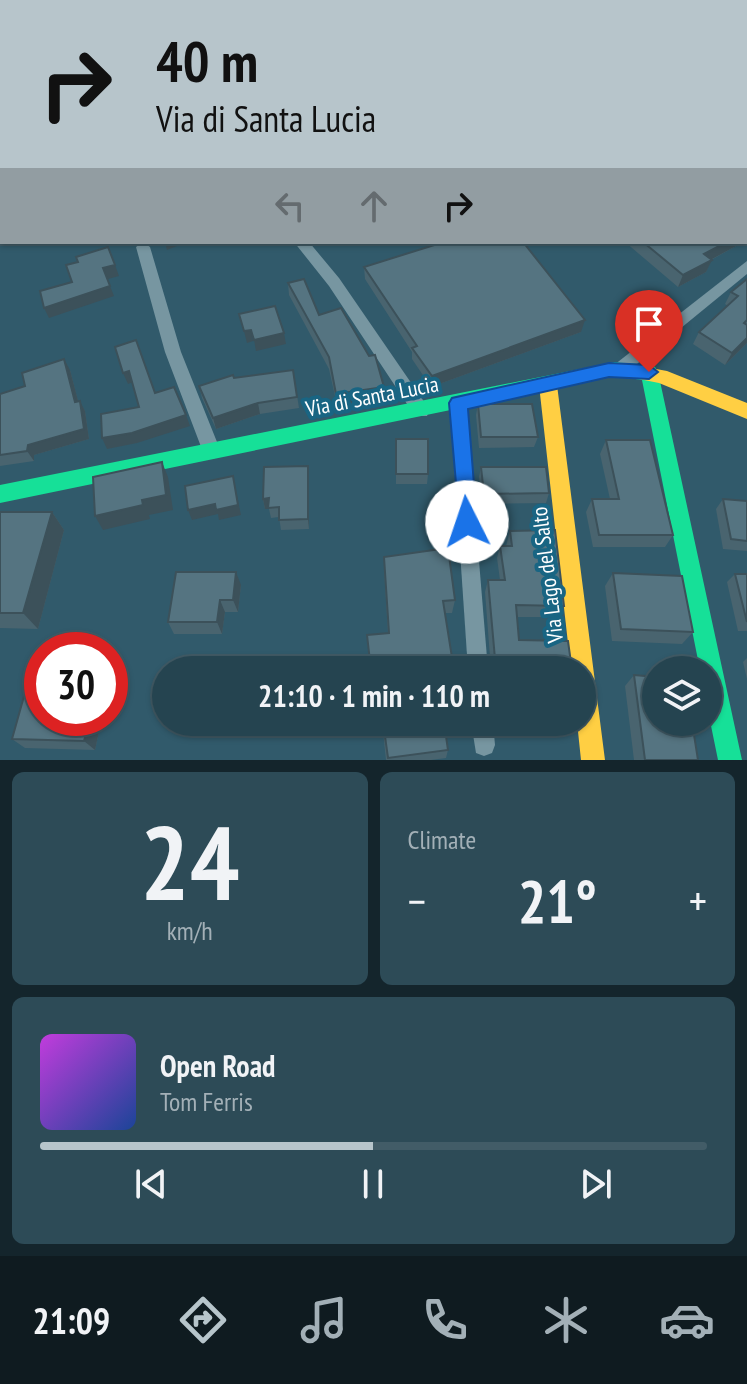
<!DOCTYPE html>
<html lang="en">
<head>
<meta charset="utf-8">
<style>
  body { margin:0; font-family:"PT Sans Narrow",sans-serif; background:#2d4b57; color:#f1f3f6; height:100vh; display:flex; flex-direction:column; font-size:30px; white-space:nowrap }
  * { box-sizing:border-box; margin:0 }
  p { font-size:26px; color:#a3b0b7 }
  .icon { flex:none; width:44px; height:44px; fill:none; stroke:currentColor; stroke-width:2; stroke-linecap:round; stroke-linejoin:round }
  .map { position:relative; height:760px; overflow:hidden }
  .side { display:flex; flex-direction:column; gap:12px; padding:12px; background:#14252c; flex:1 }
  .side>* { flex:none }
  .top-card { position:absolute; left:0px; top:0px; width:748px; height:244px; box-shadow:0 2px 6px #0004,0 0 0 2px #425c67; background:#b7c5cb; color:#111; overflow:hidden }
  .tools { position:absolute; left:642px; top:656px; display:grid; gap:16px }
  .tools a { display:grid; place-items:center; width:80px; height:80px; border-radius:50%; background:#254450; box-shadow:0 2px 6px #0004,0 0 0 2px #425c67; font-size:40px }
  .speed { position:absolute; left:24px; top:632px; display:flex; gap:16px; font-size:40px; font-weight:700; text-align:center }
  .speed>* { display:grid; place-content:center; width:104px; height:104px; border-radius:50%; background:#254450; box-shadow:0 2px 6px #0004,0 0 0 2px #425c67; line-height:1 }
  .speed .limit { border:12px solid #d22; background:#fff; color:#111 }
  .pin { position:absolute; display:grid; place-items:center; width:68px; height:68px; color:#fff; margin:-82px -34px; border-radius:50% 50% 50% 0; rotate:-45deg; box-shadow:0 0 8px #0007 }
  .pin .icon { rotate:45deg }
  .me { position:absolute; width:88px; margin:-44px; rotate:356deg; stroke-linejoin:round; filter:drop-shadow(0 0 6px #0008) }
  .turn { display:flex; align-items:center; gap:28px; height:168px; padding:0 24px; font-size:36px }
  .turn .icon { width:104px; height:104px; stroke-width:2.5 }
  .turn b { display:block; font-size:56px; line-height:68px }
  .lanes { display:flex; align-items:center; height:76px; padding:0 24px; background:#0003; justify-content:center; gap:40px; direction:ltr }
  .lanes .off { opacity:.35 }
  .big { font-size:60px; font-weight:800; line-height:1.1 }
  .side .card { flex:1; display:flex; flex-direction:column; justify-content:center; gap:12px; min-width:0; padding:0 28px; border-radius:12px; background:#2d4b57 }
  .side .dial { align-items:center; gap:0 }
  .dial b { font-size:104px; line-height:1 }
  .song { display:flex; align-items:center; gap:24px }
  .cover { width:96px; height:96px; border-radius:12px; background:linear-gradient(135deg,hsl(290 70% 55%),hsl(220 70% 35%)) }
  .played { height:8px; border-radius:4px; background:linear-gradient(90deg,#b7c5cb 50%,#425c67 50%) }
  .keys { display:flex; justify-content:space-around; direction:ltr }
  .heat { display:flex; justify-content:space-between; align-items:center; font-size:44px; direction:ltr }
  .side .tiles { flex:1; display:grid; gap:12px; grid-template-columns:1fr 1fr }
  .card:last-child { grid-column:span 2 }
  .trip { position:absolute; left:152px; top:656px; width:444px; height:80px; border-radius:40px; background:#254450; box-shadow:0 2px 6px #0004,0 0 0 2px #425c67; font-weight:800; line-height:80px; text-align:center }
  .tab-bar { display:flex; height:128px; justify-content:space-around; align-items:center; background:#0f1b20; color:#a3b0b7 }
  .tab-bar .icon { width:56px; height:56px }
  .tab-bar .active { color:#b7c5cb }
  .tab-bar b { font-size:36px; color:#f1f3f6 }
  .map>svg:first-child { display:block }
  .lines { fill:none; stroke-linecap:round; stroke-linejoin:round }
  .street { fill:#7796a1; fill-rule:evenodd }
  .fast { fill:#16e098; fill-rule:evenodd }
  .slow { fill:#ffcf43; fill-rule:evenodd }
  .wall { fill:#49646f }
  .shaded-wall { fill:#3c515a }
  .building { fill:#557481; stroke:#3c515a; stroke-width:2 }
  .route { fill:#1a73e8; stroke:#114b97; stroke-width:2 }
  .labels { text-anchor:middle; dominant-baseline:central; stroke-width:8; stroke-linejoin:round; paint-order:stroke }
  .street-label { font-size:22px; fill:#fff; stroke:#196583 }
</style>
</head>
<body>
<div class="map">
<svg width="747" height="760" viewBox="0 0 747 760">
  <rect width="100%" height="100%" fill="#315a6b"/>
  <g class="lines">
    <g class="street">
      <polygon points="322,0 336,0 337,2 323,2"/>
      <polygon points="396,0 408,0 395,2"/>
      <polygon points="2,120 2,128 0,129 0,121"/>
      <polygon points="143,242 150,247 181,352 221,452 218,457 212,459 206,457 203,452 165,352 136,247"/>
      <polygon points="294,242 309,242 339,278 427,406 429,411 427,416 415,416 329,286"/>
      <polygon points="747,261 747,274 626,373 614,373 612,369 614,365"/>
      <polygon points="458,396 464,398 466,403 488,670 468,670 450,403 452,398"/>
      <polygon points="471,722 493,722 495,745 492,753 484,756 476,753"/>
    </g>
    <path class="fast" d="M615,362C628,364 644,363 655,367L658,372L742,760H718L708,711V670H700L642,380L615,376L0,503V485Z"/>
    <g class="slow">
      <polygon points="640,366 667,371 747,403 747,419 659,383 634,378 631,373 634,368"/>
      <polygon points="548,378 554,380 557,385 605,760 581,760 577,722 582,722 582,670 571,670 539,385 542,380"/>
    </g>
  </g>
  <g class="wall">
    <polygon points="625,242 740,242 738,245 711,260 706,272 678,287"/>
    <polygon points="364,267 581,332 431,387 412,359 412,352 365,279"/>
    <polygon points="747,279 747,343 725,365 693,344 699,332 728,306 725,304 731,292"/>
    <polygon points="288,283 319,315 383,398 337,405 329,369 289,295"/>
    <polygon points="70,370 78,401 85,411 89,439 34,455 34,461 0,466 0,409 25,386"/>
    <polygon points="293,370 299,408 260,414 216,429 202,398 199,386 234,378"/>
    <polygon points="478,404 538,437 534,447 479,448 476,415"/>
    <polygon points="396,439 428,474 427,484 396,484"/>
    <polygon points="606,440 673,535 665,547 593,547 586,512 592,499 610,499 600,454"/>
    <polygon points="481,467 549,493 546,503 482,504 479,477"/>
    <polygon points="309,476 309,529 281,530 279,517 271,518 269,509 265,509 263,499"/>
    <polygon points="723,499 747,501 747,551 723,549 716,509"/>
    <polygon points="0,512 52,512 64,530 38,629 0,628"/>
    <polygon points="510,531 564,606 558,617 517,617 519,640 572,670 491,670 485,592 488,580 500,580 497,558 500,546 506,546"/>
    <polygon points="384,557 455,600 452,613 445,613 454,670 370,670 367,635 388,633 384,570"/>
    <polygon points="613,573 693,632 682,644 612,641 605,586"/>
    <polygon points="735,574 747,574 747,631 738,631 727,582"/>
    <polygon points="241,585 238,612 225,612 222,634 174,634 168,622"/>
    <polygon points="747,658 747,679 743,662"/>
    <polygon points="634,675 698,760 634,760 625,686"/>
    <polygon points="102,718 95,750 25,748 12,739"/>
    <polygon points="382,722 444,722 448,750 446,758 431,760 386,760"/>
  </g>
  <g class="shaded-wall">
    <polygon points="165,242 187,242 167,250"/>
    <polygon points="727,242 740,242 738,245 699,266 704,254"/>
    <polygon points="712,260 706,272 678,287 683,275"/>
    <polygon points="115,265 119,276 108,279 103,268"/>
    <polygon points="110,286 114,296 49,318 44,308"/>
    <polygon points="585,320 581,332 431,387 432,376"/>
    <polygon points="251,330 253,341 247,343 244,331"/>
    <polygon points="284,333 286,344 256,351 254,340"/>
    <polygon points="747,338 747,343 725,365 732,353"/>
    <polygon points="64,359 70,370 81,412 75,402"/>
    <polygon points="129,371 133,382 128,384 123,373"/>
    <polygon points="384,387 383,398 337,405 336,394"/>
    <polygon points="80,401 85,411 89,439 34,455 34,461 27,451 28,445"/>
    <polygon points="258,403 260,414 216,429 213,418"/>
    <polygon points="186,415 190,426 137,443 107,449 102,438"/>
    <polygon points="162,462 168,477 173,510 149,515 150,519 103,530 95,516 142,500"/>
    <polygon points="308,466 309,476 309,529 308,519"/>
    <polygon points="233,476 241,515 219,520 218,514 192,520 188,510 215,504"/>
    <polygon points="269,498 269,509 265,509 263,499"/>
    <polygon points="52,512 64,530 38,629 23,613"/>
    <polygon points="236,572 241,585 238,612 233,600"/>
    <polygon points="220,600 225,612 222,634 217,622"/>
    <polygon points="90,718 102,718 95,750 84,741"/>
  </g>
  <g class="building">
    <polygon points="444,242 523,242 585,320 432,376 412,348 417,346 364,267"/>
    <polygon points="643,242 727,242 704,254 712,260 683,275"/>
    <polygon points="108,247 115,265 103,268 110,286 44,308 40,291 72,282 66,265 78,262 76,257"/>
    <polygon points="304,279 319,315 341,308 369,356 375,355 384,387 336,394 329,357 288,283"/>
    <polygon points="747,279 747,320 744,323 747,325 747,338 732,353 699,332 738,296 731,292"/>
    <polygon points="275,306 284,333 254,340 251,330 244,331 239,314"/>
    <polygon points="136,340 155,393 174,387 186,415 132,433 102,438 101,414 139,407 129,371 123,373 115,347"/>
    <polygon points="64,359 75,402 80,401 84,429 28,445 27,451 0,455 0,394 25,386 22,373"/>
    <polygon points="293,370 297,397 258,403 213,418 199,386 233,375 234,378"/>
    <polygon points="478,404 532,404 538,437 481,437"/>
    <rect x="396" y="439" width="32" height="35"/>
    <polygon points="606,440 650,440 673,535 599,535 592,499 619,499"/>
    <polygon points="162,462 166,495 142,500 143,505 95,516 93,477"/>
    <polygon points="308,466 308,519 279,520 279,507 268,508 269,498 263,499 264,467"/>
    <polygon points="481,467 546,467 549,493 484,494"/>
    <polygon points="233,476 238,505 216,510 215,504 188,510 185,486"/>
    <polygon points="723,499 747,501 747,541 731,539"/>
    <polygon points="0,512 52,512 23,613 0,613"/>
    <polygon points="555,530 564,606 516,605 519,640 568,641 572,670 496,670 488,580 505,580 500,546 512,546 510,531"/>
    <polygon points="448,548 455,600 443,601 454,670 371,670 367,635 389,633 384,557"/>
    <polygon points="176,572 236,572 233,600 220,600 217,622 168,622"/>
    <polygon points="613,573 682,576 693,632 621,629"/>
    <polygon points="735,574 747,574 747,622"/>
    <polygon points="634,675 656,677 656,722 692,722 698,760 645,760"/>
    <polygon points="28,682 42,683 42,718 90,718 84,741 12,739"/>
    <polygon points="383,722 444,722 448,750 388,758"/>
  </g>
  <polygon class="route" points="609,363 649,365 658,372 649,379 609,377 468,409 477,522 474,529 467,531 460,529 449,403 452,398"/>
  <g class="labels">
    <g class="street-label">
      <text transform="translate(372 396) rotate(-11)">Via di Santa Lucia</text>
      <text transform="translate(547 575) rotate(-97)">Via Lago del Salto</text>
    </g>
  </g>
</svg>
<div class="tools">
<a><svg class="icon" aria-label="layers" viewBox="0 0 24 24"><path d="M12 4l9 5-9 5-9-5zM3 14l9 5 9-5"/></svg></a>
</div>
<div class="speed"><div class="limit">30</div></div>
<div class="pin" style="left:649px;top:372px;background:#d93025"><svg class="icon" aria-label="arrive" viewBox="0 0 24 24"><path d="M6 21V4h12l-3 4 3 4H6"/></svg></div>
<svg class="me" style="left:467px;top:522px" viewBox="-20 -20 40 40"><circle r="19" fill="#fff"/><path d="M0-13L10 11 0 6-10 11z" fill="#1a73e8"/></svg>
<div class="trip">21:10 · 1 min · 110 m</div>
<div class="top-card">
<div class="turn"><svg class="icon" aria-label="right" viewBox="0 0 24 24"><path d="M7 20v-9h11M14 6l5 5-5 5"/></svg><div><b>40 m</b>Via di Santa Lucia</div></div>
<div class="lanes"><svg class="icon off" aria-label="left" viewBox="0 0 24 24"><path d="M17 20v-9H6M10 6l-5 5 5 5"/></svg><svg class="icon off" aria-label="ahead" viewBox="0 0 24 24"><path d="M12 20V5M6 11l6-6 6 6"/></svg><svg class="icon" aria-label="right" viewBox="0 0 24 24"><path d="M7 20v-9h11M14 6l5 5-5 5"/></svg></div>
</div>
</div>
<section class="side">
<div class="tiles">
<div class="card dial"><b>24</b><p>km/h</p></div>
<div class="card"><p>Climate</p>
<div class="heat"><a>−</a><b class="big">21°</b><a>+</a></div>
</div>
<div class="card">
<div class="song"><i class="cover"></i><div><b>Open Road</b><p>Tom Ferris</p></div></div>
<div class="played"></div>
<div class="keys"><svg class="icon" aria-label="previous" viewBox="0 0 24 24"><path d="M18 5L8 12l10 7zM5 5v14"/></svg><svg class="icon" aria-label="pause" viewBox="0 0 24 24"><path d="M8 5v14M16 5v14"/></svg><svg class="icon" aria-label="next" viewBox="0 0 24 24"><path d="M6 5l10 7-10 7zM19 5v14"/></svg></div>
</div>
</div>
</section>
<nav class="tab-bar">
<b>21:09</b>
<svg class="icon active" aria-label="directions" viewBox="0 0 24 24"><path d="M12 3l9 9-9 9-9-9zM9 14v-3h6M13 9l2 2-2 2"/></svg>
<svg class="icon" aria-label="music" viewBox="0 0 24 24"><path d="M9 18V5l10-2v13"/><circle cx="6" cy="18" r="3"/><circle cx="16" cy="16" r="3"/></svg>
<svg class="icon" aria-label="phone" viewBox="0 0 24 24"><path d="M5 4h4l2 5-3 2q2 4 5 5l2-3 5 2v4C11 20 4 13 5 4z"/></svg>
<svg class="icon" aria-label="climate" viewBox="0 0 24 24"><path d="M12 3v18M4 7l16 10M4 17L20 7"/></svg>
<svg class="icon" aria-label="car" viewBox="0 0 24 24"><path d="M5 17H2v-5l4-1 3-4h7l3 4 3 1v5h-3M9 17h6M6 11h13"/><circle cx="7" cy="17" r="2"/><circle cx="17" cy="17" r="2"/></svg>
</nav>
</body>
</html>
